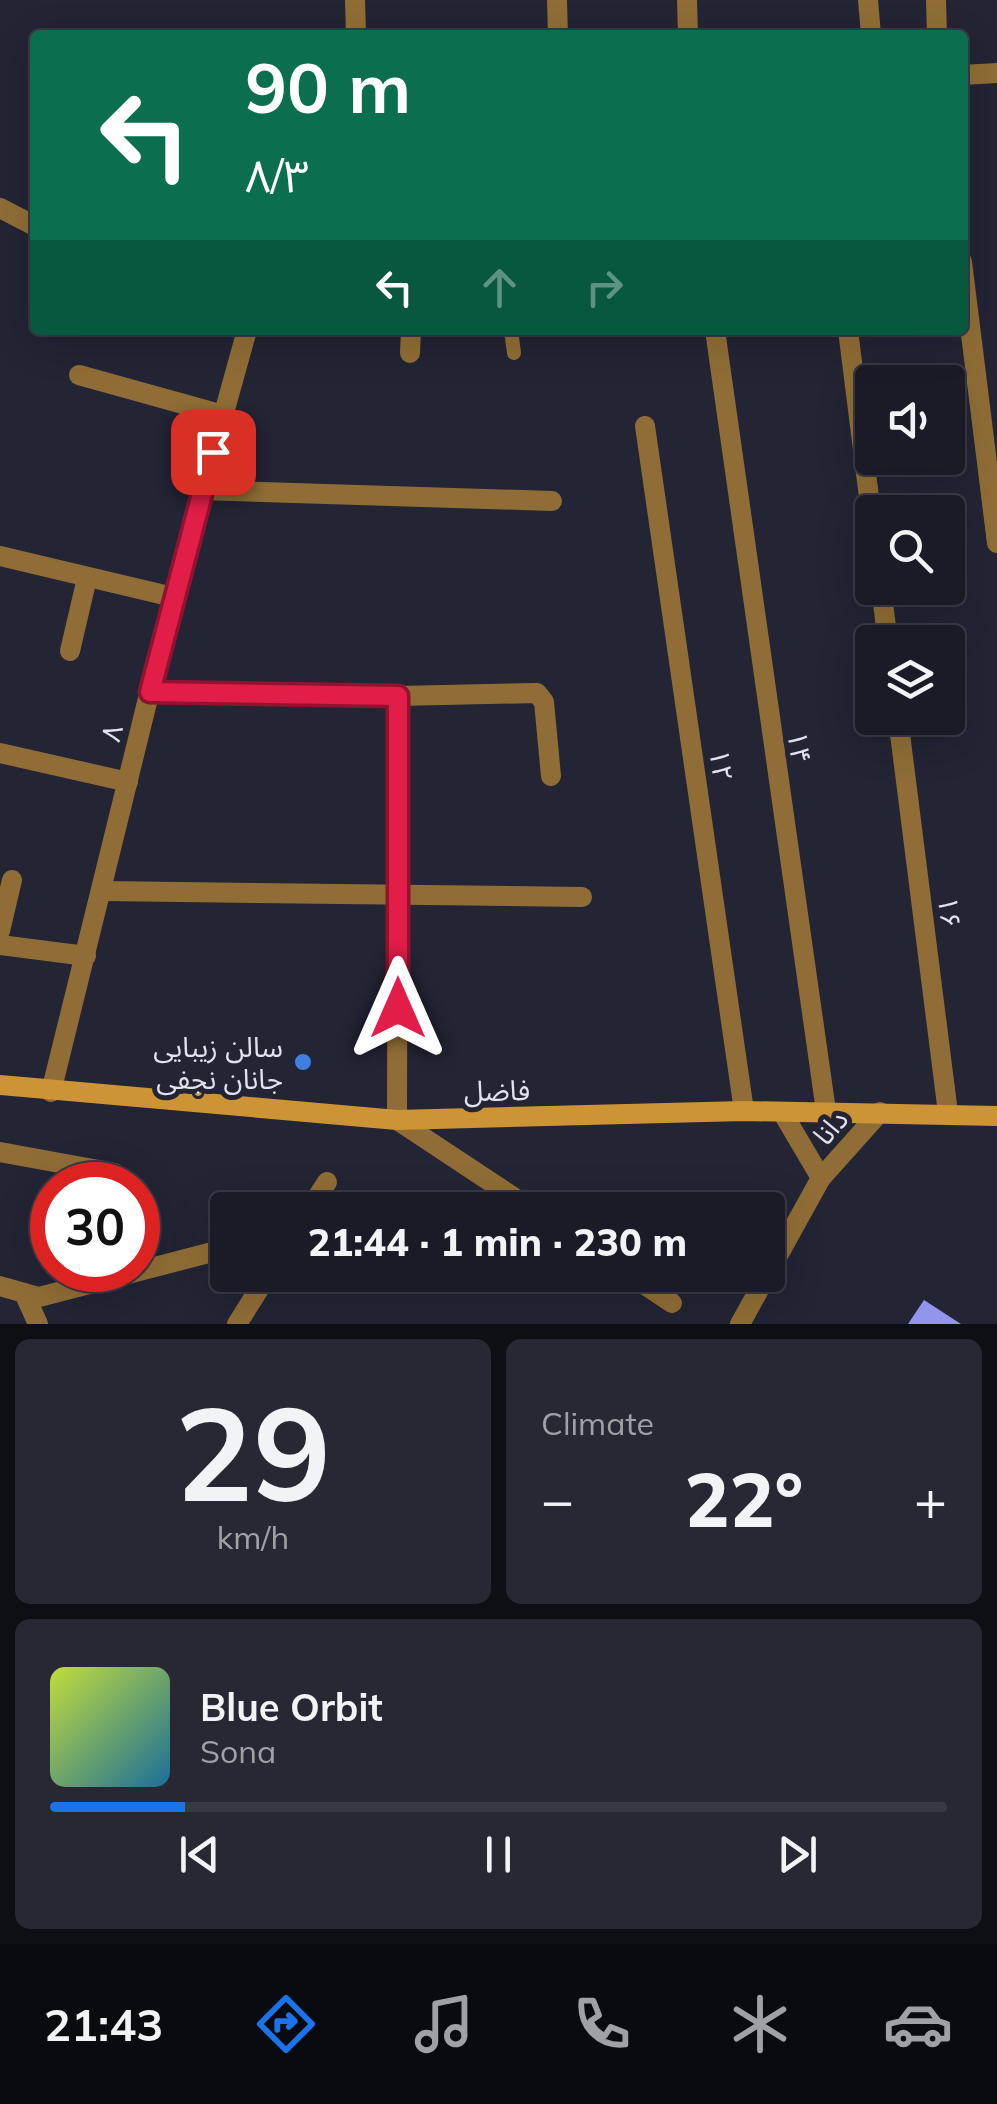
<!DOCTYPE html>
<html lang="en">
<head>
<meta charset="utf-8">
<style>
  body { margin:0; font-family:Mulish,"Noto Sans Arabic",sans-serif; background:#272833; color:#f1f3f6; height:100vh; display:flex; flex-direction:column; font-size:38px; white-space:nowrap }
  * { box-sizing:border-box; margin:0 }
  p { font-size:32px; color:#9fa1a7 }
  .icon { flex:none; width:55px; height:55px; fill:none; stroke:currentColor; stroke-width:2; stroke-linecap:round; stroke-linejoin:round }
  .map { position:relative; height:1324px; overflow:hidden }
  .details { display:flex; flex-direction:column; gap:15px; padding:15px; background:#0e0f15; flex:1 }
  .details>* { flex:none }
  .top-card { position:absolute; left:30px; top:30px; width:938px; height:305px; border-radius:10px; box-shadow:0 10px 40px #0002,0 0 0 2px #383944; background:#0b6e4f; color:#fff; overflow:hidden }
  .buttons { position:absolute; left:855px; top:365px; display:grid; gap:20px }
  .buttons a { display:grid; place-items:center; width:110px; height:110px; border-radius:10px; background:#1a1b27; box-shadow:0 10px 40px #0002,0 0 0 2px #383944; font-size:50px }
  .speed { position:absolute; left:30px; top:1162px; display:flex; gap:20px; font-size:50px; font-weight:700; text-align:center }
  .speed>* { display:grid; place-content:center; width:130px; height:130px; border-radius:50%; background:#1a1b27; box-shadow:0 10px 40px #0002,0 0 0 2px #383944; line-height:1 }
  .speed .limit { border:15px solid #d22; background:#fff; color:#111 }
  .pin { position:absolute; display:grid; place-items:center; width:85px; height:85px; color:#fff; margin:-42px; border-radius:20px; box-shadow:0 5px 15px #0006 }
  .me { position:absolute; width:110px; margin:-55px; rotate:0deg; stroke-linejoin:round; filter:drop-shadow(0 0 8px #0008) }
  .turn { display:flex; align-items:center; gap:35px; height:210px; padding:0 50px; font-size:45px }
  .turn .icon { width:130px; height:130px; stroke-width:2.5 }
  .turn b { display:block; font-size:70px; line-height:85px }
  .lanes { display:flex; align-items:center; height:95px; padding:0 50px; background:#0003; justify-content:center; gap:50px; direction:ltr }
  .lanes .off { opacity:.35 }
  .big { font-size:75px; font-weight:800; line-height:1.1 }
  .details .card { flex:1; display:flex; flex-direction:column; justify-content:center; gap:15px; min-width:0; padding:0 35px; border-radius:15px; background:#272833 }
  .details .dial { align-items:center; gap:0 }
  .dial b { font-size:130px; line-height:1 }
  .song { display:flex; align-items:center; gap:30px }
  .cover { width:120px; height:120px; border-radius:15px; background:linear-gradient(135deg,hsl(70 70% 55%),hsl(200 70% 35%)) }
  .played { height:10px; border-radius:5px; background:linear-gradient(90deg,#1a73e8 15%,#383944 15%) }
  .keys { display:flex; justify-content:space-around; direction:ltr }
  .heat { display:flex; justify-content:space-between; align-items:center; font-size:55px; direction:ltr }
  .details .tiles { flex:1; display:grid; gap:15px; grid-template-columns:1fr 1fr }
  .card:last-child { grid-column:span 2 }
  .trip { position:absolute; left:210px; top:1192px; width:575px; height:100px; border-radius:10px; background:#1a1b27; box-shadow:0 10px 40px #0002,0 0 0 2px #383944; font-weight:800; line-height:100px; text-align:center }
  .tabs { display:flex; height:160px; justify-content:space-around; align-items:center; background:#0a0b10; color:#9fa1a7 }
  .tabs .icon { width:70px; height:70px }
  .tabs .selected { color:#1a73e8 }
  .tabs b { font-size:45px; color:#f1f3f6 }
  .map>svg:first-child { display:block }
  .building { fill:#9395ed }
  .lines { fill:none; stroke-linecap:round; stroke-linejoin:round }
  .service { stroke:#906d36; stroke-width:14 }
  .minor { stroke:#906d36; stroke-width:20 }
  .tertiary { stroke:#906d36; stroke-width:20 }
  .secondary { stroke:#cd9435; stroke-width:20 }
  .route-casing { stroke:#92132f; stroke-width:25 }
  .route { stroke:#e11d48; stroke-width:18 }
  .shop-dot { fill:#3f7fe0; stroke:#232434; stroke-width:4 }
  .labels { text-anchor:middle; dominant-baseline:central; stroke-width:10; stroke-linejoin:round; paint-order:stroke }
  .street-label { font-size:28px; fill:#e1e2ed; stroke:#232434 }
  .poi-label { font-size:28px; fill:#e1e2ed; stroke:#232434; text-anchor:end }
</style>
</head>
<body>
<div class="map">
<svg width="997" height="1324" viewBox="0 0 997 1324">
  <rect width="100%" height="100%" fill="#232434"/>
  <polygon class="building" points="924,1300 961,1324 908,1324"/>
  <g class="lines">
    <polyline class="service" points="511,330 514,353"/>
    <g class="minor">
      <polyline points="355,0 356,35"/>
      <polyline points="557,0 558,35"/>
      <polyline points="687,0 688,35"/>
      <polyline points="868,0 871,35"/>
      <polyline points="936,0 937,35"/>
      <polyline points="962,75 997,73"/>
      <polyline points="0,208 35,226"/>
      <polyline points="962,262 997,543"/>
      <polyline points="715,330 826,1111"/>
      <polyline points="848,330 872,521"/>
      <polyline points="410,353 411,330"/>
      <polyline points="79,375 223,415"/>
      <polyline points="645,426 744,1111"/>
      <polyline points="202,490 552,501"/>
      <polyline points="0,556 173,597"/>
      <polyline points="881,588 888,642"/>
      <polyline points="70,651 87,578"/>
      <polyline points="150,691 398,696 537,693 544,702 551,776"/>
      <polyline points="398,696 397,1120 533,1210"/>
      <polyline points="898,718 948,1113"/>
      <polyline points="0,753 128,782"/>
      <polyline points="102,891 582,897"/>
      <polyline points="0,931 12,880"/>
      <polyline points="0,945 86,956"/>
      <polyline points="51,1092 173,597 247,330"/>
      <polyline points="0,1152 115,1173"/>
      <polyline points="309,1210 327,1182"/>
      <polyline points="630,1275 672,1303"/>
      <polyline points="0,1286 39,1297 228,1248"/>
      <polyline points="24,1293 38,1324"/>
      <polyline points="237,1324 268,1275"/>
    </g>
    <g class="tertiary">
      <polyline points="782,1112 821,1178"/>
      <polyline points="740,1324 821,1178 880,1112"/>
    </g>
    <polyline class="secondary" points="0,1085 397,1120 744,1111 997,1116"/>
  </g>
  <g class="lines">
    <g class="route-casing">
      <polyline id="route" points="213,452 150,692 398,696 398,1008"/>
    </g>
    <use href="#route" class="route"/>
  </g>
  <circle class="shop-dot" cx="303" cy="1062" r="10"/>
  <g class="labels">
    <g class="street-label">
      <text transform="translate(111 733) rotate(-76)">۸</text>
      <text transform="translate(800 747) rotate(82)">۱۴</text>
      <text transform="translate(722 765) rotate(82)">۱۲</text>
      <text transform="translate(950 912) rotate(83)">۱۶</text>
      <text transform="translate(497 1090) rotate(-1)">فاضل</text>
      <text transform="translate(830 1127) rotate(-49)">دانا</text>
    </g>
    <g class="poi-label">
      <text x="283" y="1046">سالن زیبایی<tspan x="283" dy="32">جانان نجفی</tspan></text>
    </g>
  </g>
</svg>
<div class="buttons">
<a><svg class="icon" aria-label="sound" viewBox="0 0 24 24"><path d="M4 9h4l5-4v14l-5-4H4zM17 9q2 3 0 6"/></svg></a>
<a><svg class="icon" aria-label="search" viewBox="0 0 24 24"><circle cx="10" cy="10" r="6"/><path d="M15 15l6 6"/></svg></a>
<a><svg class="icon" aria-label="layers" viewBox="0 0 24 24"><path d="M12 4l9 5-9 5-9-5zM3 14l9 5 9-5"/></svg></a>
</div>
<div class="speed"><div class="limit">30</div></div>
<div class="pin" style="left:213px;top:452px;background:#d93025"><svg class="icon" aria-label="arrive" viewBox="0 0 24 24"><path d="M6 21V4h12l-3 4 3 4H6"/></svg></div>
<svg class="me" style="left:398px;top:1008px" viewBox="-20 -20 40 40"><path d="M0-17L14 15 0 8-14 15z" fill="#e11d48" stroke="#fff" stroke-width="4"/></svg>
<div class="trip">21:44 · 1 min · 230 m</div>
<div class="top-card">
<div class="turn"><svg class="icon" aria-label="left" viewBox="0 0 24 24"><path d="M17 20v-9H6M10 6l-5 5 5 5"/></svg><div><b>90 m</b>۸/۳</div></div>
<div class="lanes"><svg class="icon" aria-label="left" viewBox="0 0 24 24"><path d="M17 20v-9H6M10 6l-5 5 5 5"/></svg><svg class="icon off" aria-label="ahead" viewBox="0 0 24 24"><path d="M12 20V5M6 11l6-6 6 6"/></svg><svg class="icon off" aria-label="right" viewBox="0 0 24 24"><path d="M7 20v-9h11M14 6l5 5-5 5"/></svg></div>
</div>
</div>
<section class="details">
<div class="tiles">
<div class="card dial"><b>29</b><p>km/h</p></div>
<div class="card"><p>Climate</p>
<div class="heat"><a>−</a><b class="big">22°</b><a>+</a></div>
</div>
<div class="card">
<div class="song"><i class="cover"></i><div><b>Blue Orbit</b><p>Sona</p></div></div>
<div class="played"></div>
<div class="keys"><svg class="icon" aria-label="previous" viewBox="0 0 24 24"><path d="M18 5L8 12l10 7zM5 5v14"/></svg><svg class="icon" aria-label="pause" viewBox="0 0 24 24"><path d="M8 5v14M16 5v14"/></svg><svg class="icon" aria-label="next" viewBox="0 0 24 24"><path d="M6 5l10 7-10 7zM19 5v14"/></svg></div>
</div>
</div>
</section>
<nav class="tabs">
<b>21:43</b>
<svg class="icon selected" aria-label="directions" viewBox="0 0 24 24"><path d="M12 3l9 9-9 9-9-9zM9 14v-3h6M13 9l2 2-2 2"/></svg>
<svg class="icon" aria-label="music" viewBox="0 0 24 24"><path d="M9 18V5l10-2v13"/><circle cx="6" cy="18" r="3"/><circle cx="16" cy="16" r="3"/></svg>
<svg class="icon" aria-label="phone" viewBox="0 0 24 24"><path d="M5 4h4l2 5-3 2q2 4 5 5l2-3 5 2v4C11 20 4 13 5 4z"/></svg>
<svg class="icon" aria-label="climate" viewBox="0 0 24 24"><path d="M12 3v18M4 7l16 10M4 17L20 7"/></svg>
<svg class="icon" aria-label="car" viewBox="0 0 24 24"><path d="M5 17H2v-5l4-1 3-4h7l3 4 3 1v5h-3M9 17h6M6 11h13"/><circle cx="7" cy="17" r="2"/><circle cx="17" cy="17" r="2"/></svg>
</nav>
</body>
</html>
